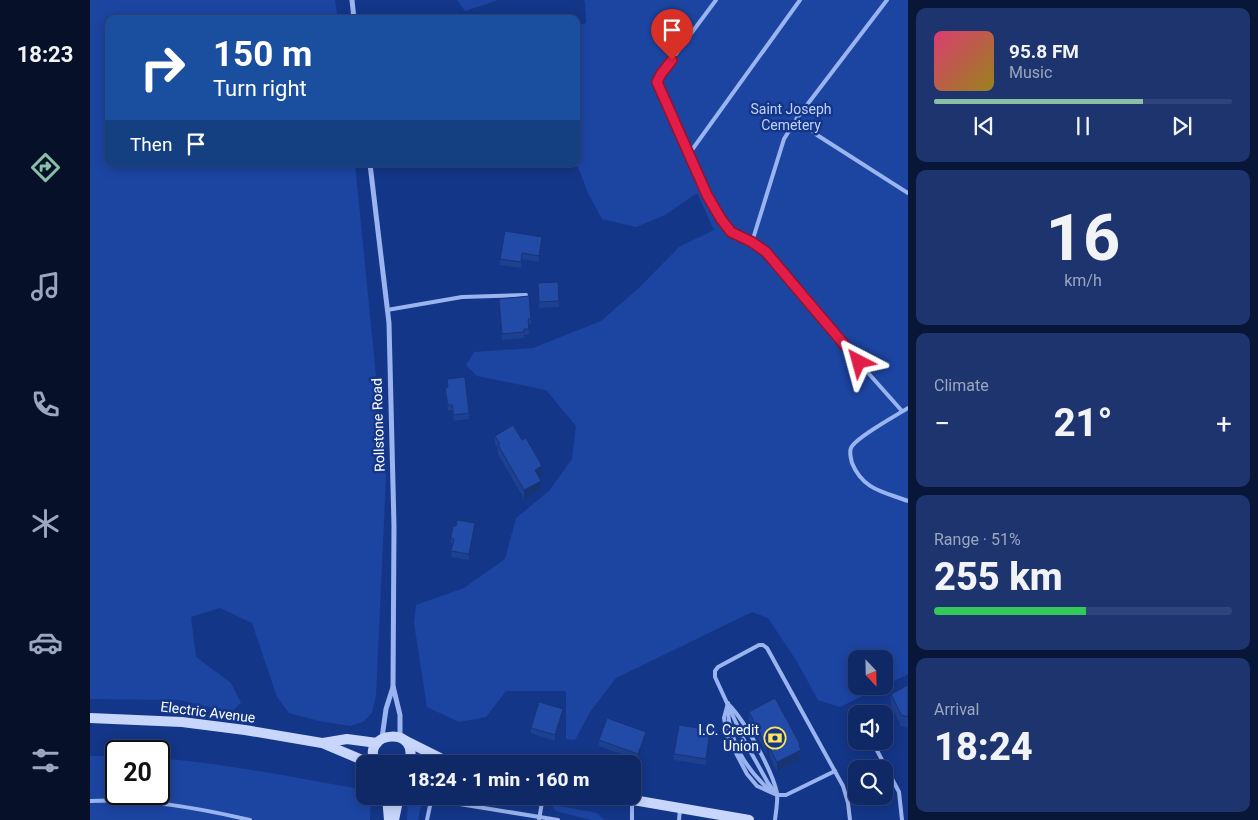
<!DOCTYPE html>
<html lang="en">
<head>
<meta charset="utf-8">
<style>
  body { margin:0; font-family:Roboto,sans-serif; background:#1d346f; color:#f1f3f6; height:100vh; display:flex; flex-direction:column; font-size:19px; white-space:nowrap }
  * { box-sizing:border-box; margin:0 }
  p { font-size:16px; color:#9ba6bf }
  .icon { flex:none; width:28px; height:28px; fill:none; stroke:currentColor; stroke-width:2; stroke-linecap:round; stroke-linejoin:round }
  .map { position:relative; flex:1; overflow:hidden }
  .side { display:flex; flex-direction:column; gap:8px; padding:8px; background:#081638; width:350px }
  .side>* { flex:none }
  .top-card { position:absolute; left:15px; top:15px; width:475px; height:152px; border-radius:10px; box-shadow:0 2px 12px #0003,0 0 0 1px #2f447a; background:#1a4fa0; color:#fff; overflow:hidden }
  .needle { width:32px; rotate:158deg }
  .controls { position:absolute; left:758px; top:650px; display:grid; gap:10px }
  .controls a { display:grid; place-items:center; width:45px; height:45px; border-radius:10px; background:#0f2866; box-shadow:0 2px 12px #0003,0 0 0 1px #2f447a; font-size:25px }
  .speed { position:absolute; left:15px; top:740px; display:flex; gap:10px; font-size:25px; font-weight:700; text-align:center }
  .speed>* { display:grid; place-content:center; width:65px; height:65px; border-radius:50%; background:#0f2866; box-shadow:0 2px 12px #0003,0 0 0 1px #2f447a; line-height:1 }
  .speed .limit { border:2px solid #111; border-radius:8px; background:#fff; color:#111 }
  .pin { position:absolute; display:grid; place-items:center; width:42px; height:42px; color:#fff; margin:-51px -21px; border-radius:50% 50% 50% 0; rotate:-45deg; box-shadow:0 0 5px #0007 }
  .pin .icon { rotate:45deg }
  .me { position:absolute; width:55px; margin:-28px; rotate:321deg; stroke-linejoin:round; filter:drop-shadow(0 0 4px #0008) }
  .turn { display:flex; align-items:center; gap:18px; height:105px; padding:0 25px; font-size:22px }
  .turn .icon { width:65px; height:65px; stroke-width:2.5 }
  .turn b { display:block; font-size:35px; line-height:42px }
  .then { display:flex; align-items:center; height:48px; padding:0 25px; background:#0003; gap:10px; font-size:19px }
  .big { font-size:38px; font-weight:800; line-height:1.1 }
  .side .tile { flex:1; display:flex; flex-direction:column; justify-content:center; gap:8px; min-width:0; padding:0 18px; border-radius:10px; background:#1d346f }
  .side .dial { align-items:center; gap:0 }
  .dial b { font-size:65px; line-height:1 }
  .song { display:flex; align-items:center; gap:15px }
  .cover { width:60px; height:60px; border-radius:8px; background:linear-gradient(135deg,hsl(340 70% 55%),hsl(50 70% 35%)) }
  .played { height:5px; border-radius:2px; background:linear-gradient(90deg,#8abfa5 70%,#2f447a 70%) }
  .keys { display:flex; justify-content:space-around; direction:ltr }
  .heat { display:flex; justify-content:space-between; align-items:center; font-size:28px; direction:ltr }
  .charge { height:8px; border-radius:4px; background:linear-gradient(90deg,#34c759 51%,#2f447a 0) }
  .trip { position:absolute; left:266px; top:755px; width:285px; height:50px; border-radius:10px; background:#0f2866; box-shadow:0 2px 12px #0003,0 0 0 1px #2f447a; font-weight:800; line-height:50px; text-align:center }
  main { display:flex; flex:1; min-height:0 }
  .tabs { display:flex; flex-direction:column; width:90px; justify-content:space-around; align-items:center; background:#061029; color:#9ba6bf }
  .tabs .icon { width:35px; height:35px }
  .tabs .selected { color:#8abfa5 }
  .tabs b { font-size:22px; color:#f1f3f6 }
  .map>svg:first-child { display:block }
  .green { fill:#1c45a2 }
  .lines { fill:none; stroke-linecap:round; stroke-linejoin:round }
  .lane { stroke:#9ab4ef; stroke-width:4 }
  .street { stroke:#9ab4ef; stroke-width:5 }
  .secondary { stroke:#c8d6fb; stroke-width:10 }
  .wall { fill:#1d4090 }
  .shaded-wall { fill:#183475 }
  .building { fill:#224aa7; stroke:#183475 }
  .route-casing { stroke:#92132f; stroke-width:12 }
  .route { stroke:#e11d48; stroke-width:9 }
  .labels { text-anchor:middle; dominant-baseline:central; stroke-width:5; stroke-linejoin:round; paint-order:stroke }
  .park-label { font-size:14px; fill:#c0d2fb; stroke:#143688 }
  .street-label { font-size:14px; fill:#fff; stroke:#143688 }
  .poi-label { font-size:14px; fill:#fff; stroke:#143688; text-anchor:end }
</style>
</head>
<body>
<main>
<nav class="tabs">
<b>18:23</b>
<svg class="icon selected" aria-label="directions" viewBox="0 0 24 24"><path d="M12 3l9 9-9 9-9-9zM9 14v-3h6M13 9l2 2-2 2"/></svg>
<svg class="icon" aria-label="music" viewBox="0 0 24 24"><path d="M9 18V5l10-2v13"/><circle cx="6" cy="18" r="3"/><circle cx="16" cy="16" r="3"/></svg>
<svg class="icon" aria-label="phone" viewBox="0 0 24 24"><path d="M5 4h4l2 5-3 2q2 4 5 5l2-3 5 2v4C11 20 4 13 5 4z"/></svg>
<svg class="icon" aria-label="climate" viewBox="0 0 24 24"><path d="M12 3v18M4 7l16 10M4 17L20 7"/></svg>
<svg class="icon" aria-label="car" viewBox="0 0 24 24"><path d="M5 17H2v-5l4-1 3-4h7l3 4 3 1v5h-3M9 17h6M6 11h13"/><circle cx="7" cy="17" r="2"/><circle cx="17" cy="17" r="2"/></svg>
<svg class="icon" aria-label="filters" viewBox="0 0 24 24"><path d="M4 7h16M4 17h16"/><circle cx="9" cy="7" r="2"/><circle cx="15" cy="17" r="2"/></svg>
</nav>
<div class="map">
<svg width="818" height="820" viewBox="0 0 818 820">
  <rect width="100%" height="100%" fill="#143688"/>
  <g class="green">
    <polygon points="0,0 245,0 248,19 19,19 19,164 265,164 296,477 286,695 282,713 273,722 260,726 229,721 199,713 187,697 162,623 130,608 101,617 106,657 141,683 151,703 141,712 89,700 0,699"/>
    <polygon points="367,0 408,0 375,11"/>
    <polygon points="494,0 818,0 818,674 794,686 794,659 766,659 766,686 793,686 750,707 728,700 706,660 678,618 662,612 526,678 500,712 485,740 476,739 476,691 416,691 396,717 369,722 337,707 324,623 326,605 374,588 415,559 426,518 459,491 482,459 486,426 456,390 387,376 376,365 384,352 443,348 511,321 550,287 589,247 624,230 607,193 575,215 546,227 512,219 498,193 488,167 457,164 486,164 486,26 496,23 495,3"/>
    <path d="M0,756H26V794H69V758C138,764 207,778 275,790V796H281L280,820H0Z"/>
    <polygon points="318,796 333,796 328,820 317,820"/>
    <polygon points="387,796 416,796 438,800 438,804 436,805"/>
    <polygon points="464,805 507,813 514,820 501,820 466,811 463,808"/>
  </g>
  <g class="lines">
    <g class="lane">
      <polyline points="626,0 571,74 567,82 599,154 710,0"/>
      <polyline points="707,118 727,135 818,193"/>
      <path d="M599,154C609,176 623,215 641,231C646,236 655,238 662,242L694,139L707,118L797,0"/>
      <polyline points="662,242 677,252 780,375 812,411"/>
      <polyline points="297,310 372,297 436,295"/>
      <path d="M818,408C807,415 765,438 761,448C759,453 761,459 762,463C773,490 794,492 818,501"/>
      <polyline points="638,703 634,718 637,736 657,774 667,786 687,795 696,795 745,771"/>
      <path d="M639,705C655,721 682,770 687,793C688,801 686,811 685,820"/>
      <path d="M638,708C638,739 656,770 680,790"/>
      <polyline points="767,713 767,714"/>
      <polyline points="782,741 809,792 812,820"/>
      <polyline points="687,795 678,783 654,740 625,677 625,671 628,667 669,645 673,645 677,648 753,786 758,803 760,820"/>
      <polyline points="542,800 542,820"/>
      <path d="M0,801C54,798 108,808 160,820"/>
      <polyline points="337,820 341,801 345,800 468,820"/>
      <polyline points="449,820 453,796"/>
      <polyline points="589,820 590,809"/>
    </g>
    <g class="street">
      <polyline points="262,0 264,19"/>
      <polyline points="280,164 299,323 304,526 303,686 310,715 310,737"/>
      <polyline points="292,738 296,709 303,687"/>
    </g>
    <g class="secondary">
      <polyline points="0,718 92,722 155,730 232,743 282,764"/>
      <polyline points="316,741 362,764"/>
      <polyline points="233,743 257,739 287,743"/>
      <path d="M286,764C268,730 334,725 318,764"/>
      <polyline points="297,796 299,820"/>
      <polyline points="520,796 659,820"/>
      <polyline points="304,820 309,796"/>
    </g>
  </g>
  <g class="wall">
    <polygon points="452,243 449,262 432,259 431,268 410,265 410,259"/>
    <polygon points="468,282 469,307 449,308 448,283"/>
    <polygon points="409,299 441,319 441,324 438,325 439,334 434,335 434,338 412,340"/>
    <polygon points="357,379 379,413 379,419 364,421 362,410 358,411 355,394 355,388 357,388"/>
    <polygon points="405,436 452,474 449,476 451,489 434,499 408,454 408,448 405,444"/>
    <polygon points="385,529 379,560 361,557 362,544 361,544 361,538"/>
    <polygon points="818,685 818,728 811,726 801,705 801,694"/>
    <polygon points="659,712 710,748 711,759 687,771 679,755 677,756 659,720"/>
    <polygon points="473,715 465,741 441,733 441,728"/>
    <polygon points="620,736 616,765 584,760 584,754"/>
    <polygon points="556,738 548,760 509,746 509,740"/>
  </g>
  <g class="shaded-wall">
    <polygon points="452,237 452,243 449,262 449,256"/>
    <polygon points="452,466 452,474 445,479 445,470"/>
    <polygon points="451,481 451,489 434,499 434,490"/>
    <polygon points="385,523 385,529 379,560 379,554"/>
    <polygon points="473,709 473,715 465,741 465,735"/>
    <polygon points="620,730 620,736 616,765 616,759"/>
    <polygon points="556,732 556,738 548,760 548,754"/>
    <polygon points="710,744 711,759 687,771 687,762"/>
    <polygon points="679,747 679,755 677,756 677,748"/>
  </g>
  <g class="building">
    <polygon points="415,231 452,237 449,256 432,253 431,262 410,259"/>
    <polygon points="468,282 469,301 449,302 448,283"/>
    <polygon points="439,296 441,319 438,319 439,329 434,329 434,332 412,334 409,299"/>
    <polygon points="375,377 379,413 364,415 362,405 358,405 355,388 358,387 357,379"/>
    <polygon points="423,425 432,440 436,438 452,466 445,470 451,481 434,490 408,445 410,444 405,436"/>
    <polygon points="367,520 385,523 379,554 361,551 364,539 361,538 363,526 366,526"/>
    <polygon points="818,685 818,717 811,715 801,694"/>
    <polygon points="685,698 710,744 709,745 711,750 687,762 679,747 677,748 659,712"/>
    <polygon points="449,702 473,709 465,735 441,728"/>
    <polygon points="517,718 556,732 548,754 509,740"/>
    <polygon points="589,725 620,730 616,759 584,754"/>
  </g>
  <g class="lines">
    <g class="route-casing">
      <polyline id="route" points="582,60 571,74 567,82 617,195 631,219 641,232 662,242 676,252 769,362"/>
    </g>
    <use href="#route" class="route"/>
  </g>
  <defs>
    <g id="bank-ring" transform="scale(1.125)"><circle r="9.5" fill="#143688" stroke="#ffe658" stroke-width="1.5"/><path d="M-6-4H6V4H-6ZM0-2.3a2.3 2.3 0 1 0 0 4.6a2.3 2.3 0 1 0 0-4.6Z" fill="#ffe658"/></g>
  </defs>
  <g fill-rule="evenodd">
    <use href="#bank-ring" x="685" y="738"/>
  </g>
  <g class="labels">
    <g class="park-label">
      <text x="701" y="109">Saint Joseph<tspan x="701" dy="16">Cemetery</tspan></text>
    </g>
    <g class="street-label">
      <text transform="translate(288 425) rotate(-92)">Rollstone Road</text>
      <text transform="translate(118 712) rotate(7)">Electric Avenue</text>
    </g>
    <g class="poi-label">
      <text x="669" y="730">I.C. Credit<tspan x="669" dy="16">Union</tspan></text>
    </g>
  </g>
</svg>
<div class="controls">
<a><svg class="needle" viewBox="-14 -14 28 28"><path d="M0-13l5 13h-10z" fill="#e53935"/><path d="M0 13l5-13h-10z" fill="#9ba6bf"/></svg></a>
<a><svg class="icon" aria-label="sound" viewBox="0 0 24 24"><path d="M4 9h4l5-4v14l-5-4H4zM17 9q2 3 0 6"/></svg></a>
<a><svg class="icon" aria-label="search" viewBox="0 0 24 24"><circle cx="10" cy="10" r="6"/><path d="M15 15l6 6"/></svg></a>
</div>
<div class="speed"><div class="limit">20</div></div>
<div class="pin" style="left:582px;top:60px;background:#d93025"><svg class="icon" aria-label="arrive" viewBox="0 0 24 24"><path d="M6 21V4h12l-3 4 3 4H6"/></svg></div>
<svg class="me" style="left:769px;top:362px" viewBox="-20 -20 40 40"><path d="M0-17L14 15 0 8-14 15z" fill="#e11d48" stroke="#fff" stroke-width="4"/></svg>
<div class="trip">18:24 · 1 min · 160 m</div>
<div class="top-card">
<div class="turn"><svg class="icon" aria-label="right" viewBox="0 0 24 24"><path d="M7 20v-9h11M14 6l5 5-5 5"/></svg><div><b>150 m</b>Turn right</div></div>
<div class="then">Then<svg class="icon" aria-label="arrive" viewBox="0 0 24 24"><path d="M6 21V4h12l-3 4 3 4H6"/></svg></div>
</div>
</div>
<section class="side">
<div class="tile">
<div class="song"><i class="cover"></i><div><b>95.8 FM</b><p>Music</p></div></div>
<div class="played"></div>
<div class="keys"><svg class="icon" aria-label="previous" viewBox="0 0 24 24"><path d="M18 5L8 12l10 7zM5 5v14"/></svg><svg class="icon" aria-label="pause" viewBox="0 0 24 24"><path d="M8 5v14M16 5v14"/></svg><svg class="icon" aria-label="next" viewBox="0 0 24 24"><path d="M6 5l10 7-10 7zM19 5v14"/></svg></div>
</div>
<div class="tile dial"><b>16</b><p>km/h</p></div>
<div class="tile"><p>Climate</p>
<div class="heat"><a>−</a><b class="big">21°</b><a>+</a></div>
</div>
<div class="tile"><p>Range · 51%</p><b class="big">255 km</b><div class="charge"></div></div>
<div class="tile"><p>Arrival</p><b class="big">18:24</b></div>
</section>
</main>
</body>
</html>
